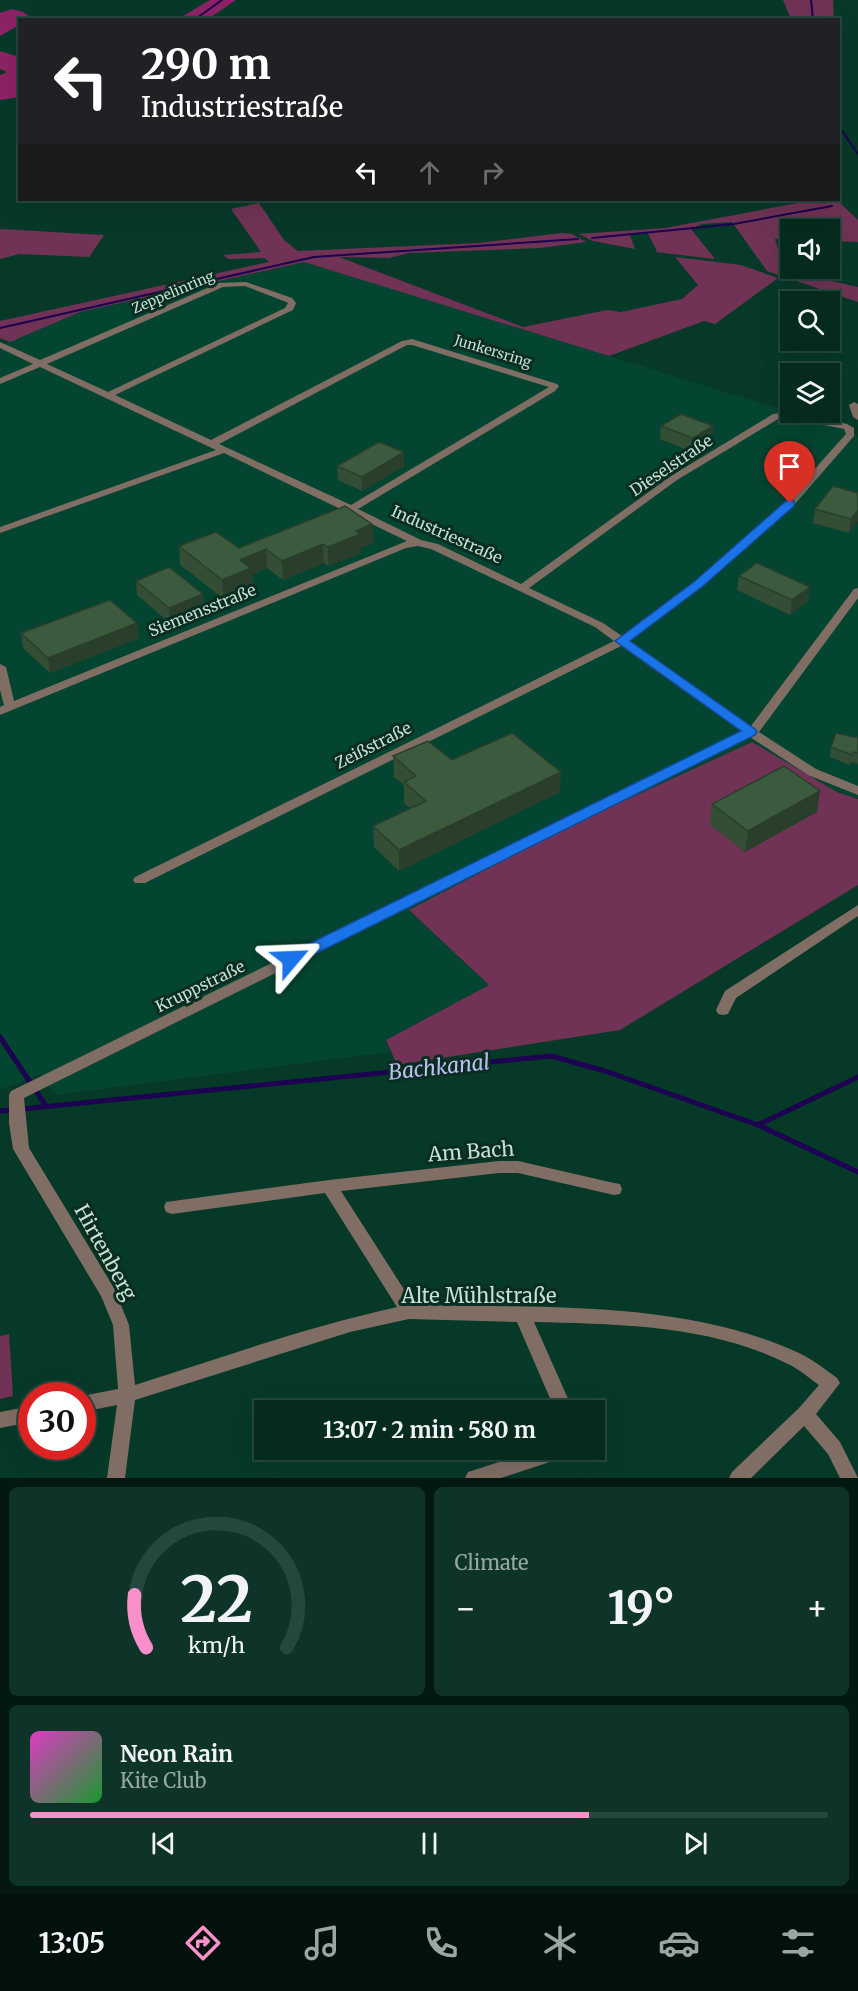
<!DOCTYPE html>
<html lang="en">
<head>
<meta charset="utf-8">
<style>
  body { margin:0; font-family:Merriweather,serif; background:#0e3328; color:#f1f3f6; height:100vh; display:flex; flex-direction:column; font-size:22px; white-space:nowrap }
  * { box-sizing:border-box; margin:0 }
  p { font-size:20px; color:#97a7a4 }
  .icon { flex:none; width:33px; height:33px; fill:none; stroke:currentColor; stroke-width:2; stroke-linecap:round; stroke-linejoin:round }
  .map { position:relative; height:1478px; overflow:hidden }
  .side { display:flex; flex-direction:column; gap:9px; padding:9px; background:#031811; flex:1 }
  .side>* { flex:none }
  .top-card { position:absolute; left:18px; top:18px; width:822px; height:183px; border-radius:0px; box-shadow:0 6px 24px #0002,0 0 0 2px #26473d; background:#202124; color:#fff; overflow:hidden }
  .controls { position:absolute; left:780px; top:219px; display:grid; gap:12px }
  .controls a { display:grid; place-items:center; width:60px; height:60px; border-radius:0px; background:#052b1f; box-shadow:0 6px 24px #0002,0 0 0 2px #26473d; font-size:30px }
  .speed { position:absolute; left:18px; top:1382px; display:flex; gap:12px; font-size:30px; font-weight:700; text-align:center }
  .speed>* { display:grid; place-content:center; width:78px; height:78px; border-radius:50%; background:#052b1f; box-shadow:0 6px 24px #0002,0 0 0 2px #26473d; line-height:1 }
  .speed .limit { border:9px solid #d22; background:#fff; color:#111 }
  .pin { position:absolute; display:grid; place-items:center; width:51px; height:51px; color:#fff; margin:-62px -26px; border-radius:50% 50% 50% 0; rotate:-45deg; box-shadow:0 0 6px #0007 }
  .pin .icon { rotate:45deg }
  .me { position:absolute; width:66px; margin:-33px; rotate:64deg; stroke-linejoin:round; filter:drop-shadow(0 0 4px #0008) }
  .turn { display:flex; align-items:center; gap:21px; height:126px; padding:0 24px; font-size:27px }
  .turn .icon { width:78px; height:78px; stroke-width:2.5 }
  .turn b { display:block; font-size:42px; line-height:51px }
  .lanes { display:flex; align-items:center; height:57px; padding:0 24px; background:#0003; justify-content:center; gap:30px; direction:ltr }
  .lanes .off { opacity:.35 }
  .big { font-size:45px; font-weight:700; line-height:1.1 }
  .side .tile { flex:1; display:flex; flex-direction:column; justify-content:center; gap:9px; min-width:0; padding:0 21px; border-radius:9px; background:#0e3328 }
  .side .dial { align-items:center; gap:0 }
  .dial svg { height:156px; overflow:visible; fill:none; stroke:#26473d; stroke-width:7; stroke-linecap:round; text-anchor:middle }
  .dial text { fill:#f1f3f6; stroke:none }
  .song { display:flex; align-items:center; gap:18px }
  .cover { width:72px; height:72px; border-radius:9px; background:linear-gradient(135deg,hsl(310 70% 55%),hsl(130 70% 35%)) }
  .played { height:6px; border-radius:3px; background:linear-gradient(90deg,#f990ca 70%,#26473d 70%) }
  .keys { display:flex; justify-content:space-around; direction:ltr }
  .heat { display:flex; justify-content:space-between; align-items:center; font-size:33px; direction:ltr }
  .side .tiles { flex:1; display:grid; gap:9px; grid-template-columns:1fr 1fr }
  .tile:last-child { grid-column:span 2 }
  .trip { position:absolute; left:254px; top:1400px; width:351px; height:60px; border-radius:0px; background:#052b1f; box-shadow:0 6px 24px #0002,0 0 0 2px #26473d; font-weight:700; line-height:60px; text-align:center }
  .tab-bar { display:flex; height:96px; justify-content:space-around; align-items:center; background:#02110c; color:#97a7a4 }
  .tab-bar .icon { width:42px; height:42px }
  .tab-bar .current { color:#f990ca }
  .tab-bar b { font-size:27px; color:#f1f3f6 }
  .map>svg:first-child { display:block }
  .built { fill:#044531 }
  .green { fill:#703356 }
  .forest { fill:#8d2366 }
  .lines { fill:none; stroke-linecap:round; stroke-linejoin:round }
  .stream-far1 { stroke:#1c0250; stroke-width:2 }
  .stream { stroke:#1c0250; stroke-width:5 }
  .street { fill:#806e65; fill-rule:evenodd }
  .wall { fill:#344d35 }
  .shaded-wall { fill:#2a3f2b }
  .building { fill:#3c5a3e; stroke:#2a3f2b; stroke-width:1.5 }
  .route { fill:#1a73e8; stroke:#114b97; stroke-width:1.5 }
  .labels { text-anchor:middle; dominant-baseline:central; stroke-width:6; stroke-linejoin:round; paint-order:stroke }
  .far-street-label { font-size:14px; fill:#c7dfd4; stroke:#092d21 }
  .street-label { font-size:16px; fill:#c7dfd4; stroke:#092d21 }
  .near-street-label { font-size:20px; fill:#c7dfd4; stroke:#092d21 }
  .near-water-label { font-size:21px; font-style:italic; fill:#c0bef3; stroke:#092d21 }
</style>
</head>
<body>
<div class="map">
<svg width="858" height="1478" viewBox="0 0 858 1478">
  <rect width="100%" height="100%" fill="#073929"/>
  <polygon class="built" points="304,262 790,412 850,423 858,439 858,798 837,792 751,742 409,911 489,985 385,1040 390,1052 55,1095 40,1074 0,1090 0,346 80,312"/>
  <g class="green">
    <polygon points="783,0 833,0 834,19 791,19"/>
    <polygon points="814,200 837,200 858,220 858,242 830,241 830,230 790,230 790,240 775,239 783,266 792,272 858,287 858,302 767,271 732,222 702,224 691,229 715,259 655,252 657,251 647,232 630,235 635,249 593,241 579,234 665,228"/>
    <polygon points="259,203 284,240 298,251 478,243 562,233 572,234 586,242 540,248 409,253 389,258 339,257 523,327 607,310 621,312 682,299 698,285 675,257 741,265 778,278 715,324 704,321 609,356 304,262 80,312 10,342 0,338 0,321 269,262 265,258 228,259 223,255 261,252 231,209"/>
    <polygon points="0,229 104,235 89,257 19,254 0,259"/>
    <polygon points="752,742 837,792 858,799 858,885 620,1030 397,1065 386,1040 489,985 409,910 574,824"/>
    <polygon points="9,1334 13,1396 0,1399 0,1336"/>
  </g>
  <g class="forest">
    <polygon points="210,0 236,0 208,19 178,19"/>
    <polygon points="12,9 23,12 30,17 20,20 19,25 0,36 0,13"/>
    <polygon points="0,51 19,57 19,97 0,100 0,75 7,72 0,69"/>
  </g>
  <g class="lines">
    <g class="stream-far1">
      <polyline points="811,0 813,20"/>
      <polyline points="194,20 222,0"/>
      <polyline points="838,125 858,154"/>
      <polyline points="592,238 734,224 832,206"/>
      <polyline points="0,328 314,257 578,239"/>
    </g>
    <g class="stream">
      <polyline points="0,1037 46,1106"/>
      <polyline points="22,1109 551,1056 605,1071 758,1125 858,1172"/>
      <polyline points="0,1111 14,1110"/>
      <polyline points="758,1125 858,1077"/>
    </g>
    <g class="street">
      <path d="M246,282L292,298L296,303L293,310L115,395L211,440L402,341L412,339L557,384L559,386L555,391L358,509L421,540L438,544L521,584L671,476L773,414L789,412L847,424L854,428V436L794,505L703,586L629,641L751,726L854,589L858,588V598L759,732L816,769L858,786V795L808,775L750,737L24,1098L29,1148L114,1288L129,1325L135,1385C222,1357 308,1327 397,1307L325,1193L172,1214L166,1212L164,1207L166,1202L329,1180L499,1161H518L614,1183L620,1184L622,1189L620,1194L614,1195L518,1173H499L341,1191L414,1305C540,1308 682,1299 799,1353C812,1359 825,1369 837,1378L840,1383L816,1414L840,1442L858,1478H840L828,1454L804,1426L751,1478H729L732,1472L799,1408L819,1385C809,1378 799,1369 788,1364C711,1325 618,1324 534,1322L573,1410H555L517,1322L409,1319L350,1332L135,1400L125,1478H107L117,1405L82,1412V1396L118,1389L113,1325L101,1296L13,1149L9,1123V1095L11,1091L742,732L621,646L145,883H135L133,880L135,877L614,641L595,627L431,549L418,546L406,548L0,715V707L4,705L0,690V664L6,667L14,701L407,541L224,453L0,533V527L216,450L40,367L0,384V378L33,364L0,348V342L40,360L219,283ZM245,286L286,302L288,303L285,308L108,392L47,364L223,287ZM407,345H412L549,387L351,505L219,444ZM789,418L844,429L846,434L786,501L695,582L622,636L603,623L529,588L677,480L778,419Z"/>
      <polygon points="854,402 858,404 858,420 853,417 849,405"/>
      <polygon points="858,905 858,916 736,998 728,1014 723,1015 718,1014 716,1010 725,991"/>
      <polygon points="32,1406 32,1422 0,1428 0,1412"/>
      <polygon points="539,1449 566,1449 559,1459 501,1478 465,1478 468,1472"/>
    </g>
  </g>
  <g class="wall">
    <polygon points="661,426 711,439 692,452 660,439"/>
    <polygon points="404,452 404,466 362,491 338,480 337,466"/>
    <polygon points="858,493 849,533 813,523 815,509"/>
    <polygon points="372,524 373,543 361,548 361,553 328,566 324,563 283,580 267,568 252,575 253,587 224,599 180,565 179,546 239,548"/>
    <polygon points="739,576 808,601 790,615 737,590"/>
    <polygon points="136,581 203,594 204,609 170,623 137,595"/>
    <polygon points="137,623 139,638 50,673 23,648 21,633"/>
    <polygon points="858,738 858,764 851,762 850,765 830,757 831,747"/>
    <polygon points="393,756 452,760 560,792 399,871 374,847 373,826 411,809 404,803 404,785 394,777"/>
    <polygon points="712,804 817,812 745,852 710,825"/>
  </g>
  <g class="shaded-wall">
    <polygon points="713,426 711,439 692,452 693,438"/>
    <polygon points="404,452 404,466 362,491 362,477"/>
    <polygon points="858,510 858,521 849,533 851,519"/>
    <polygon points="372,524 373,543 361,548 361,553 328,566 328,547 356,531"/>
    <polygon points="323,544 324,563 283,580 282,561"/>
    <polygon points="266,549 267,568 252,575 253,587 224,599 222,580 240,560"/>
    <polygon points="810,587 808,601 790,615 792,600"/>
    <polygon points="203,594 204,609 170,623 169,608"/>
    <polygon points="137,623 139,638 50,673 48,658"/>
    <polygon points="561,772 560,792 399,871 399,850"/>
    <polygon points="820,791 817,812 745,852 748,831"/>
  </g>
  <g class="building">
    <polygon points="681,414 713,426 693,438 661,426"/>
    <polygon points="379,442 404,452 362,477 337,466"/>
    <polygon points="833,486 858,493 858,510 851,519 815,509"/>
    <polygon points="345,506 372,524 356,531 361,534 328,547 323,544 282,561 266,549 240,560 251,568 222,580 179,546 216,532 239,548"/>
    <polygon points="757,563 810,587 792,600 739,576"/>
    <polygon points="169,567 203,594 169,608 136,581"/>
    <polygon points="110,600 137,623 48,658 21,633"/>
    <polygon points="512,733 561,772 399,850 373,826 426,801 404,782 416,776 393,756 428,741 452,760"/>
    <polygon points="836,733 858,738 858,753 853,752 852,755 831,747"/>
    <polygon points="784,766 820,791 748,831 712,804"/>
  </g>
  <polygon class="route" points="790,500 794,501 794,506 703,586 630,641 755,729 757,732 755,735 297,963 286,963 283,959 286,955 741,731 615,641 695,581 786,501"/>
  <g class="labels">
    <g class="far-street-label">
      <text transform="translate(173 292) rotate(-23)">Zeppelinring</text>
      <text transform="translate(493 351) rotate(17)">Junkersring</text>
    </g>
    <g class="street-label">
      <text transform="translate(671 465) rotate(-34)">Dieselstraße</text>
      <text transform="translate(447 534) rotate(24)">Industriestraße</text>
      <text transform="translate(202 610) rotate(-22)">Siemensstraße</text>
      <text transform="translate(373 745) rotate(-27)">Zeißstraße</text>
      <text transform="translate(200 986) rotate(-26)">Kruppstraße</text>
    </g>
    <g class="near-street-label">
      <text transform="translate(471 1151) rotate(-4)">Am Bach</text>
      <text transform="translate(106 1252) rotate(61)">Hirtenberg</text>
      <text x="479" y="1295">Alte Mühlstraße</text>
    </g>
    <g class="near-water-label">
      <text transform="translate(439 1067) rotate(-6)">Bachkanal</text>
    </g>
  </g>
</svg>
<div class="controls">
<a><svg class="icon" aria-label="sound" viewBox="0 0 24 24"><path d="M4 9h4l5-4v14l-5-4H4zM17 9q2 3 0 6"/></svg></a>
<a><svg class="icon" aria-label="search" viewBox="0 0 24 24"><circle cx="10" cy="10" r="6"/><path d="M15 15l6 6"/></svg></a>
<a><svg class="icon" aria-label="layers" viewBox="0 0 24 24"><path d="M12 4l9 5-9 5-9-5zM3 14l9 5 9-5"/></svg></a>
</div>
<div class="speed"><div class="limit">30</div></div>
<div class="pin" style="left:790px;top:503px;background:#d93025"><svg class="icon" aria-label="arrive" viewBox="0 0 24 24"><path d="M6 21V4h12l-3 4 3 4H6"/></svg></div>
<svg class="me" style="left:291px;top:959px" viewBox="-20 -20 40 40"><path d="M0-17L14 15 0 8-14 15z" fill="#1a73e8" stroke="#fff" stroke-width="4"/></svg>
<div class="trip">13:07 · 2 min · 580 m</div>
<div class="top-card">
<div class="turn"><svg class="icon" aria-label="left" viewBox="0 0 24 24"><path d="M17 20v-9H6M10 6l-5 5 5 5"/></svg><div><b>290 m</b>Industriestraße</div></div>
<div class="lanes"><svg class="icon" aria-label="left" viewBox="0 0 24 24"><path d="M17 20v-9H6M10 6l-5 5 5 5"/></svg><svg class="icon off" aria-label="ahead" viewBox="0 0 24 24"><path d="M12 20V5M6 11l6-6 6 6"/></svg><svg class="icon off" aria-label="right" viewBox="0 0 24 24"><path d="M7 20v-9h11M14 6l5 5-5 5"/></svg></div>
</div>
</div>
<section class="side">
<div class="tiles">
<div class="tile dial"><svg viewBox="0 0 100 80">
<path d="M14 69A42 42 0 1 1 86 69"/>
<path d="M14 69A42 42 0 0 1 8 42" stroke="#f990ca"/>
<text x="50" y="56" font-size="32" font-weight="700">22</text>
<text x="50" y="72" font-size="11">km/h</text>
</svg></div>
<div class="tile"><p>Climate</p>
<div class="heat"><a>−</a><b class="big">19°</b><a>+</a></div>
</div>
<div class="tile">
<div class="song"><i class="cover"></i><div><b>Neon Rain</b><p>Kite Club</p></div></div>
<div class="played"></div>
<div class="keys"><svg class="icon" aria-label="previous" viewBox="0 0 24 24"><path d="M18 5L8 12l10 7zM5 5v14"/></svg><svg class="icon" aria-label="pause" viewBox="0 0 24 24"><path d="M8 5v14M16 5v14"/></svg><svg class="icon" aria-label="next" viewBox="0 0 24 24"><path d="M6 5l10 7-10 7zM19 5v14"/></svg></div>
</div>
</div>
</section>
<nav class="tab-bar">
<b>13:05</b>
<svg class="icon current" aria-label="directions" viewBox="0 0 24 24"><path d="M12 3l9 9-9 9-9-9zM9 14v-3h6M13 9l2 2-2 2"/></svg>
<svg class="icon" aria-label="music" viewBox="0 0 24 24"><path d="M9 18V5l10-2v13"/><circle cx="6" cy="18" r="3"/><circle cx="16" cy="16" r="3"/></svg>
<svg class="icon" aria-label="phone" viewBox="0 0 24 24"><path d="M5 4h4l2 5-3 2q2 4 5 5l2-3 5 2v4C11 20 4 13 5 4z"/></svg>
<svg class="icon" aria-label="climate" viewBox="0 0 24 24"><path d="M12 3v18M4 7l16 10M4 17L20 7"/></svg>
<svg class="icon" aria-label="car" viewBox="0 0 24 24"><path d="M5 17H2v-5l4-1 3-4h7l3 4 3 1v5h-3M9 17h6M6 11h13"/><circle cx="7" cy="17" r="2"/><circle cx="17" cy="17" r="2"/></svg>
<svg class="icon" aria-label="filters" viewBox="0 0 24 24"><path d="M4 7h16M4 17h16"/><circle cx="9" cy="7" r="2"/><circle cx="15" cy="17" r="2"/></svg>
</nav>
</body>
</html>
